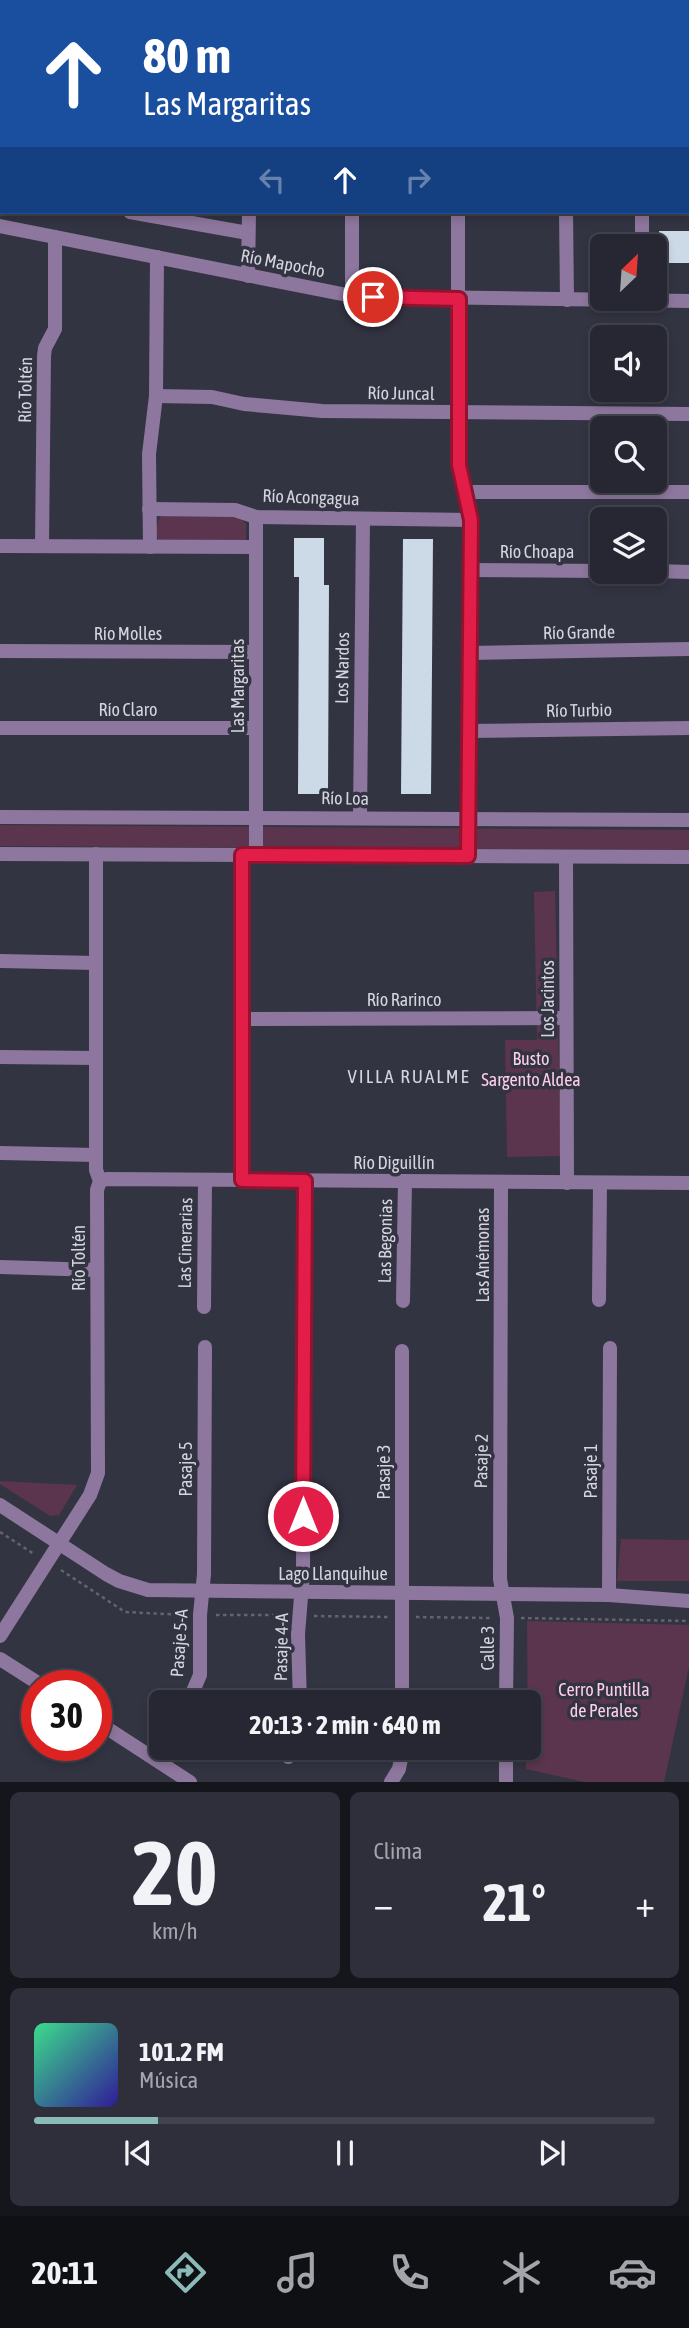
<!DOCTYPE html>
<html lang="es">
<head>
<meta charset="utf-8">
<style>
  body { margin:0; font-family:"Asap Condensed",sans-serif; background:#2e2f3a; color:#f1f3f6; height:100vh; display:flex; flex-direction:column; font-size:26px; white-space:nowrap }
  * { box-sizing:border-box; margin:0 }
  p { font-size:23px; color:#a4a5ac }
  .icon { flex:none; width:38px; height:38px; fill:none; stroke:currentColor; stroke-width:2; stroke-linecap:round; stroke-linejoin:round }
  .map { position:relative; height:1782px; overflow:hidden }
  .panel { display:flex; flex-direction:column; gap:10px; padding:10px; background:#15151c; flex:1 }
  .panel>* { flex:none }
  .banner { position:absolute; left:0px; top:0px; width:690px; height:214px; box-shadow:0 4px 10px #0003,0 0 0 2px #42444d; background:#1a4fa0; color:#fff; overflow:hidden }
  .needle { width:46px; rotate:25deg }
  .tools { position:absolute; left:590px; top:234px; display:grid; gap:14px }
  .tools a { display:grid; place-items:center; width:77px; height:77px; border-radius:10px; background:#262732; box-shadow:0 4px 10px #0003,0 0 0 2px #42444d; font-size:35px }
  .speed { position:absolute; left:21px; top:1670px; display:flex; gap:14px; font-size:35px; font-weight:700; text-align:center }
  .speed>* { display:grid; place-content:center; width:91px; height:91px; border-radius:50%; background:#262732; box-shadow:0 4px 10px #0003,0 0 0 2px #42444d; line-height:1 }
  .speed .limit { border:10px solid #d22; background:#fff; color:#111 }
  .pin { position:absolute; display:grid; place-items:center; width:60px; height:60px; color:#fff; margin:-30px; border:4px solid #fff; border-radius:50%; box-shadow:0 2px 7px #0007 }
  .me { position:absolute; width:77px; margin:-38px; rotate:0deg; stroke-linejoin:round; filter:drop-shadow(0 0 5px #0008) }
  .turn { display:flex; align-items:center; gap:24px; height:147px; padding:0 28px; font-size:32px }
  .turn .icon { width:91px; height:91px; stroke-width:2.5 }
  .turn b { display:block; font-size:49px; line-height:60px }
  .lanes { display:flex; align-items:center; height:66px; padding:0 28px; background:#0003; justify-content:center; gap:35px; direction:ltr }
  .lanes .off { opacity:.35 }
  .big { font-size:52px; font-weight:700; line-height:1.1 }
  .panel .widget { flex:1; display:flex; flex-direction:column; justify-content:center; gap:10px; min-width:0; padding:0 24px; border-radius:10px; background:#2e2f3a }
  .panel .dial { align-items:center; gap:0 }
  .dial b { font-size:91px; line-height:1 }
  .song { display:flex; align-items:center; gap:21px }
  .cover { width:84px; height:84px; border-radius:10px; background:linear-gradient(135deg,hsl(150 70% 55%),hsl(250 70% 35%)) }
  .played { height:7px; border-radius:4px; background:linear-gradient(90deg,#8bbbb9 20%,#42444d 20%) }
  .keys { display:flex; justify-content:space-around; direction:ltr }
  .heat { display:flex; justify-content:space-between; align-items:center; font-size:38px; direction:ltr }
  .panel .tiles { flex:1; display:grid; gap:10px; grid-template-columns:1fr 1fr }
  .widget:last-child { grid-column:span 2 }
  .trip { position:absolute; left:149px; top:1690px; width:392px; height:70px; border-radius:10px; background:#262732; box-shadow:0 4px 10px #0003,0 0 0 2px #42444d; font-weight:700; line-height:70px; text-align:center }
  .tabs { display:flex; height:112px; justify-content:space-around; align-items:center; background:#0f1014; color:#a4a5ac }
  .tabs .icon { width:49px; height:49px }
  .tabs .active { color:#8bbbb9 }
  .tabs b { font-size:32px; color:#f1f3f6 }
  .map>svg:first-child { display:block }
  .green { fill:#5b354d }
  .building { fill:#ccd9e7 }
  .lines { fill:none; stroke-linecap:round; stroke-linejoin:round }
  .path { stroke:#636471; stroke-width:2.5; stroke-dasharray:3.5 3.5; stroke-linecap:butt }
  .minor { stroke:#8e779e; stroke-width:14 }
  .tertiary { stroke:#8e779e; stroke-width:14 }
  .route-casing { stroke:#92132f; stroke-width:18 }
  .route { stroke:#e11d48; stroke-width:12 }
  .labels { text-anchor:middle; dominant-baseline:central; stroke-width:7; stroke-linejoin:round; paint-order:stroke }
  .street-label { font-size:18px; fill:#d4d5de; stroke:#333442 }
  .park-label { font-size:18px; fill:#fecdeb; stroke:#333442 }
  .neighbourhood-label { font-size:19px; letter-spacing:2px; fill:#d4d5de; stroke:#333442 }
</style>
</head>
<body>
<div class="map">
<svg width="689" height="1782" viewBox="0 0 689 1782">
  <rect width="100%" height="100%" fill="#333442"/>
  <g class="green">
    <path d="M237,515L246,524V540H158C156,533 156,522 161,516Z"/>
    <polygon points="0,825 689,830 689,850 0,846"/>
    <polygon points="555,891 561,1156 507,1157 505,1040 537,1040 534,892"/>
    <polygon points="0,1481 77,1485 59,1515 50,1516 0,1484"/>
    <polygon points="621,1539 689,1540 689,1581 617,1581"/>
    <polygon points="527,1621 689,1625 689,1667 664,1782 584,1782 526,1769 526,1748 528,1748"/>
  </g>
  <g class="building">
    <polygon points="659,231 689,231 689,263 660,263"/>
    <polygon points="294,538 324,538 324,585 329,585 328,794 298,794 299,577 294,577"/>
    <polygon points="403,539 433,539 431,794 401,794"/>
  </g>
  <g class="lines">
    <g class="path">
      <polyline points="0,1532 34,1554"/>
      <polyline points="61,1570 125,1612 185,1615"/>
      <polyline points="216,1615 283,1615"/>
      <polyline points="314,1616 388,1617"/>
      <polyline points="416,1617 490,1618"/>
      <polyline points="521,1618 689,1621"/>
    </g>
    <g class="minor">
      <polyline points="173,0 183,2"/>
      <polyline points="195,2 195,0"/>
      <polyline points="323,2 323,0"/>
      <polyline points="457,2 457,0"/>
      <polyline points="688,4 689,4"/>
      <polyline points="0,82 2,82"/>
      <polyline points="0,188 2,189"/>
      <polyline points="130,212 248,233"/>
      <polyline points="458,212 458,450 459,465 471,520 468,856"/>
      <polyline points="566,212 567,300"/>
      <polyline points="642,247 642,212"/>
      <polyline points="248,276 249,212"/>
      <polyline points="352,296 352,212"/>
      <polyline points="156,396 212,397 244,404 322,411 689,414"/>
      <polyline points="466,492 689,492"/>
      <polyline points="149,509 235,510 256,517 471,520"/>
      <polyline points="256,517 256,855"/>
      <polyline points="0,546 256,547"/>
      <polyline points="42,546 44,356 45,348 55,329 55,237"/>
      <polyline points="150,547 149,454 156,396 157,257"/>
      <polyline points="471,570 602,571"/>
      <polyline points="654,571 689,572"/>
      <polyline points="0,651 256,652"/>
      <polyline points="470,653 689,649"/>
      <polyline points="0,728 256,728"/>
      <polyline points="469,731 689,728"/>
      <polyline points="360,818 363,519"/>
      <polyline points="566,857 567,1183"/>
      <polyline points="0,961 96,963"/>
      <polyline points="242,1019 566,1018"/>
      <polyline points="0,1057 96,1058"/>
      <polyline points="0,1153 96,1155"/>
      <polyline points="242,1180 242,855"/>
      <polyline points="100,1181 107,1179 689,1183"/>
      <polyline points="501,1182 500,1579 507,1618 506,1703"/>
      <polyline points="0,1267 97,1270"/>
      <polyline points="599,1300 600,1183"/>
      <polyline points="403,1301 405,1181"/>
      <polyline points="204,1307 205,1180"/>
      <polyline points="609,1595 610,1348"/>
      <polyline points="0,1636 90,1495 98,1473 97,1190 100,1181 96,1170 96,854"/>
      <polyline points="0,1659 41,1685"/>
      <polyline points="191,1696 200,1675 200,1615 204,1574 205,1347"/>
      <polyline points="300,1703 298,1634 303,1572 305,1181"/>
      <polyline points="402,1703 402,1351"/>
      <polyline points="96,1721 190,1782"/>
      <polyline points="288,1757 293,1748"/>
      <polyline points="391,1782 399,1769 403,1748"/>
      <polyline points="506,1782 506,1748"/>
    </g>
    <g class="tertiary">
      <polyline points="0,226 352,296 689,301"/>
      <polyline points="0,817 689,820"/>
      <polyline points="0,854 689,857"/>
      <polyline points="0,1505 106,1574 119,1581 148,1590 609,1595 689,1601"/>
    </g>
  </g>
  <g class="lines">
    <g class="route-casing">
      <polyline id="route" points="303,1516 305,1181 242,1180 242,855 468,856 471,520 459,465 459,299 373,297"/>
    </g>
    <use href="#route" class="route"/>
  </g>
  <g class="labels">
    <g class="street-label">
      <text transform="translate(283 263) rotate(11)">Río Mapocho</text>
      <text transform="translate(25 390) rotate(-89)">Río Toltén</text>
      <text transform="translate(401 393) rotate(1)">Río Juncal</text>
      <text transform="translate(311 497) rotate(2)">Río Acongagua</text>
      <text x="537" y="551">Río Choapa</text>
      <text transform="translate(579 632) rotate(-1)">Río Grande</text>
      <text x="128" y="633">Río Molles</text>
      <text transform="translate(342 668) rotate(-89)">Los Nardos</text>
      <text transform="translate(237 686) rotate(-90)">Las Margaritas</text>
      <text x="128" y="709">Río Claro</text>
      <text transform="translate(579 710) rotate(-1)">Río Turbio</text>
      <text transform="translate(345 798) rotate(1)">Río Loa</text>
      <text x="404" y="999">Río Rarinco</text>
      <text transform="translate(547 999) rotate(-90)">Los Jacintos</text>
      <text x="394" y="1162">Río Diguillín</text>
      <text transform="translate(385 1241) rotate(-89)">Las Begonias</text>
      <text transform="translate(185 1243) rotate(-89)">Las Cinerarias</text>
      <text transform="translate(482 1255) rotate(-90)">Las Anémonas</text>
      <text transform="translate(78 1258) rotate(-90)">Río Toltén</text>
      <text transform="translate(481 1461) rotate(-89)">Pasaje 2</text>
      <text transform="translate(185 1469) rotate(-90)">Pasaje 5</text>
      <text transform="translate(590 1471) rotate(-90)">Pasaje 1</text>
      <text transform="translate(383 1472) rotate(-90)">Pasaje 3</text>
      <text x="333" y="1573">Lago Llanquihue</text>
      <text transform="translate(179 1643) rotate(-86)">Pasaje 5-A</text>
      <text transform="translate(281 1647) rotate(-89)">Pasaje 4-A</text>
      <text transform="translate(487 1648) rotate(-90)">Calle 3</text>
    </g>
    <g class="park-label">
      <text x="531" y="1058">Busto<tspan x="531" dy="21">Sargento Aldea</tspan></text>
      <text x="604" y="1689">Cerro Puntilla<tspan x="604" dy="21">de Perales</tspan></text>
    </g>
    <g class="neighbourhood-label">
      <text x="409" y="1076">VILLA RUALME</text>
    </g>
  </g>
</svg>
<div class="tools">
<a><svg class="needle" viewBox="-14 -14 28 28"><path d="M0-13l5 13h-10z" fill="#e53935"/><path d="M0 13l5-13h-10z" fill="#a4a5ac"/></svg></a>
<a><svg class="icon" aria-label="sound" viewBox="0 0 24 24"><path d="M4 9h4l5-4v14l-5-4H4zM17 9q2 3 0 6"/></svg></a>
<a><svg class="icon" aria-label="search" viewBox="0 0 24 24"><circle cx="10" cy="10" r="6"/><path d="M15 15l6 6"/></svg></a>
<a><svg class="icon" aria-label="layers" viewBox="0 0 24 24"><path d="M12 4l9 5-9 5-9-5zM3 14l9 5 9-5"/></svg></a>
</div>
<div class="speed"><div class="limit">30</div></div>
<div class="pin" style="left:373px;top:297px;background:#d93025"><svg class="icon" aria-label="arrive" viewBox="0 0 24 24"><path d="M6 21V4h12l-3 4 3 4H6"/></svg></div>
<svg class="me" style="left:303px;top:1516px" viewBox="-20 -20 40 40"><circle r="17" fill="#e11d48" stroke="#fff" stroke-width="3"/><path d="M0-11L8 9 0 5-8 9z" fill="#fff"/></svg>
<div class="trip">20:13 · 2 min · 640 m</div>
<div class="banner">
<div class="turn"><svg class="icon" aria-label="ahead" viewBox="0 0 24 24"><path d="M12 20V5M6 11l6-6 6 6"/></svg><div><b>80 m</b>Las Margaritas</div></div>
<div class="lanes"><svg class="icon off" aria-label="left" viewBox="0 0 24 24"><path d="M17 20v-9H6M10 6l-5 5 5 5"/></svg><svg class="icon" aria-label="ahead" viewBox="0 0 24 24"><path d="M12 20V5M6 11l6-6 6 6"/></svg><svg class="icon off" aria-label="right" viewBox="0 0 24 24"><path d="M7 20v-9h11M14 6l5 5-5 5"/></svg></div>
</div>
</div>
<section class="panel">
<div class="tiles">
<div class="widget dial"><b>20</b><p>km/h</p></div>
<div class="widget"><p>Clima</p>
<div class="heat"><a>−</a><b class="big">21°</b><a>+</a></div>
</div>
<div class="widget">
<div class="song"><i class="cover"></i><div><b>101.2 FM</b><p>Música</p></div></div>
<div class="played"></div>
<div class="keys"><svg class="icon" aria-label="previous" viewBox="0 0 24 24"><path d="M18 5L8 12l10 7zM5 5v14"/></svg><svg class="icon" aria-label="pause" viewBox="0 0 24 24"><path d="M8 5v14M16 5v14"/></svg><svg class="icon" aria-label="next" viewBox="0 0 24 24"><path d="M6 5l10 7-10 7zM19 5v14"/></svg></div>
</div>
</div>
</section>
<nav class="tabs">
<b>20:11</b>
<svg class="icon active" aria-label="directions" viewBox="0 0 24 24"><path d="M12 3l9 9-9 9-9-9zM9 14v-3h6M13 9l2 2-2 2"/></svg>
<svg class="icon" aria-label="music" viewBox="0 0 24 24"><path d="M9 18V5l10-2v13"/><circle cx="6" cy="18" r="3"/><circle cx="16" cy="16" r="3"/></svg>
<svg class="icon" aria-label="phone" viewBox="0 0 24 24"><path d="M5 4h4l2 5-3 2q2 4 5 5l2-3 5 2v4C11 20 4 13 5 4z"/></svg>
<svg class="icon" aria-label="climate" viewBox="0 0 24 24"><path d="M12 3v18M4 7l16 10M4 17L20 7"/></svg>
<svg class="icon" aria-label="car" viewBox="0 0 24 24"><path d="M5 17H2v-5l4-1 3-4h7l3 4 3 1v5h-3M9 17h6M6 11h13"/><circle cx="7" cy="17" r="2"/><circle cx="17" cy="17" r="2"/></svg>
</nav>
</body>
</html>
